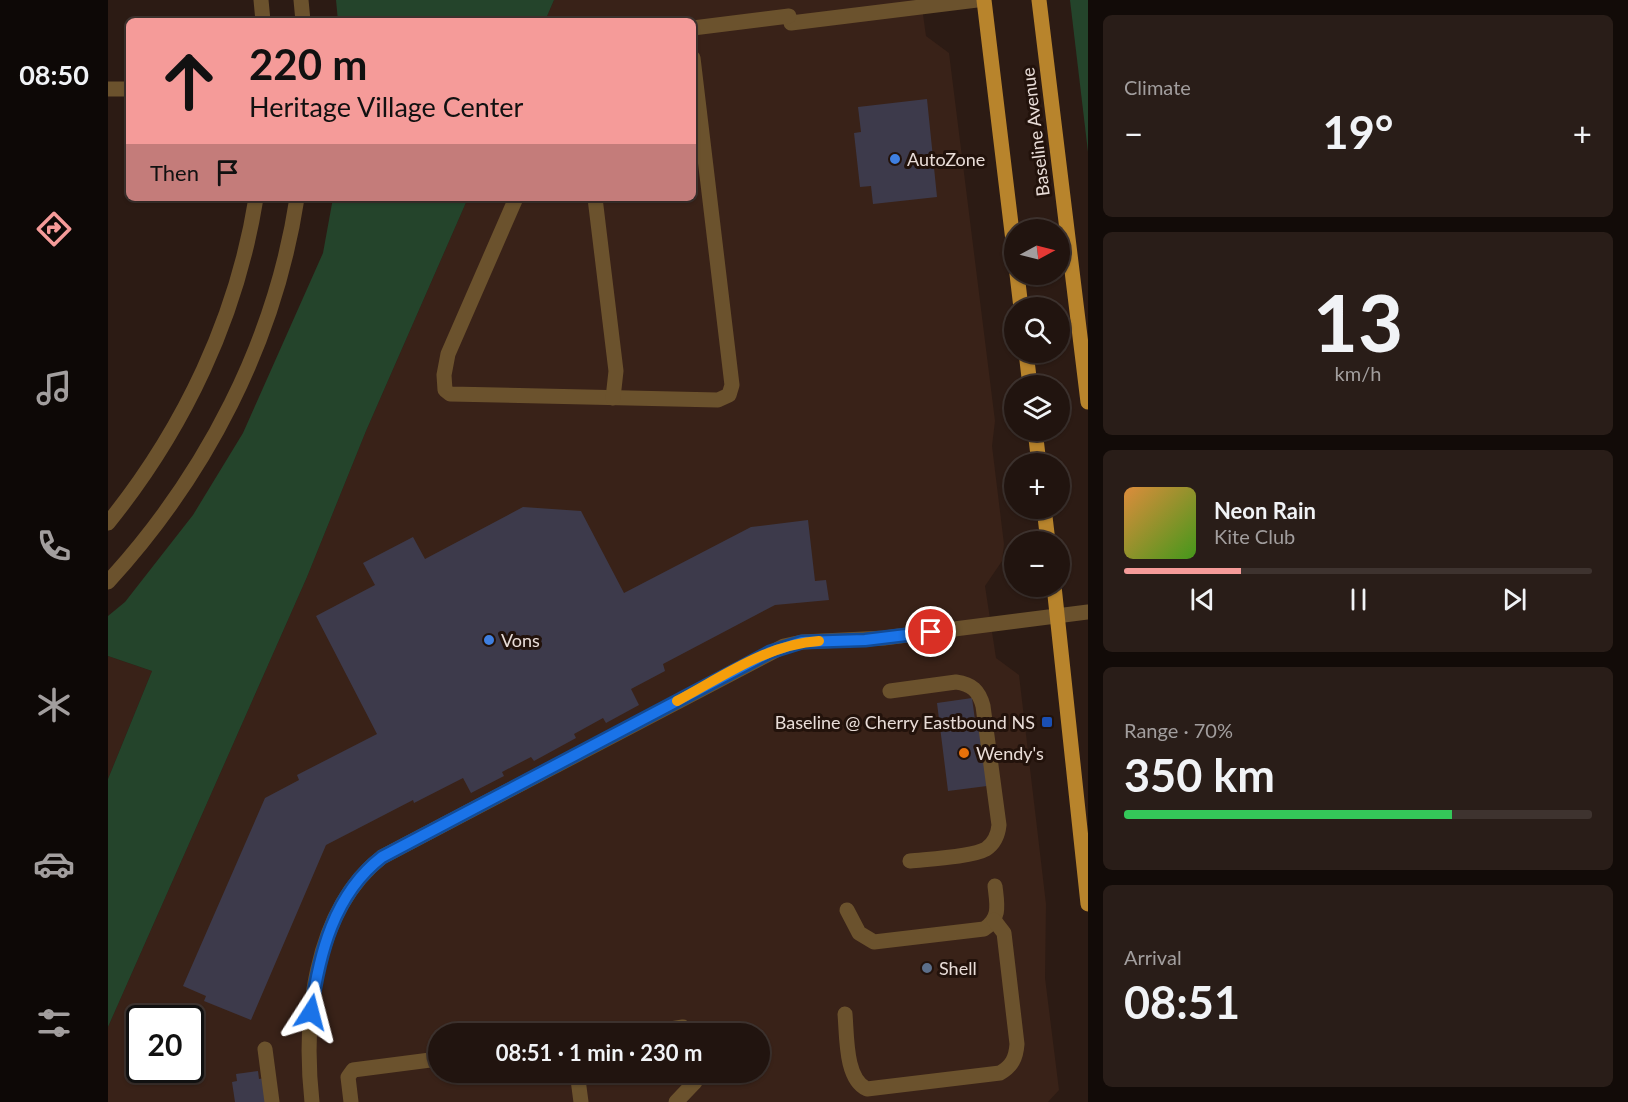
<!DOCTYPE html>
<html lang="en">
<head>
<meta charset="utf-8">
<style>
  body { margin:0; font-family:Lato,sans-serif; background:#291d18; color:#f1f3f6; height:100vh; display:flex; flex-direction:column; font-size:22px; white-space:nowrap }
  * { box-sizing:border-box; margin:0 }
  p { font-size:20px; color:#a29e9e }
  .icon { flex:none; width:33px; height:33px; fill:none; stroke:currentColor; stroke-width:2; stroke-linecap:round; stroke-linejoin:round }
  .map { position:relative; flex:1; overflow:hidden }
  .drawer { display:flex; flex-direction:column; gap:15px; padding:15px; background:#120b08; width:540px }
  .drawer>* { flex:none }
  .top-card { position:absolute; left:18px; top:18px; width:570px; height:183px; border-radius:9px; box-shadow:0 2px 4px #0004,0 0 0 2px #3e332f; background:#f59b99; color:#111; overflow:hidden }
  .needle { width:39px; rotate:83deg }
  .tools { position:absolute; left:896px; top:219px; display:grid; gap:12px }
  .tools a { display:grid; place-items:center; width:66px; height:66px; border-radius:50%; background:#21140f; box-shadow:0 2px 4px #0004,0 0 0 2px #3e332f; font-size:30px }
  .speed { position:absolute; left:18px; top:1005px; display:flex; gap:12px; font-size:30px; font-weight:700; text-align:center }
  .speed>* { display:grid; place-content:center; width:78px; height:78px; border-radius:50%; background:#21140f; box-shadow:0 2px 4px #0004,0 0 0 2px #3e332f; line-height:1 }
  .speed .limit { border:3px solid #111; border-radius:9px; background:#fff; color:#111 }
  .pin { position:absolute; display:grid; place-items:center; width:51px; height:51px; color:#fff; margin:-26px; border:3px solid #fff; border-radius:50%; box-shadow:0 2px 6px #0007 }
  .me { position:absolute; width:66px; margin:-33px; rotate:9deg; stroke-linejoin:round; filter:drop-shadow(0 0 4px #0008) }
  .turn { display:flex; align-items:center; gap:21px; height:126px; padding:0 24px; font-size:27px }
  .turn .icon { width:78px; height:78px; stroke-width:2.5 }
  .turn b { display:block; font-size:42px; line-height:51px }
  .then { display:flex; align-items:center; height:57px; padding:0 24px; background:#0003; gap:12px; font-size:22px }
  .big { font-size:45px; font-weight:700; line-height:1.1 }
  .drawer .widget { flex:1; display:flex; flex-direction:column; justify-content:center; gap:9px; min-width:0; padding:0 21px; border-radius:9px; background:#291d18 }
  .drawer .dial { align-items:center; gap:0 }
  .dial b { font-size:78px; line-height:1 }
  .song { display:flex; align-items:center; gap:18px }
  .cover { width:72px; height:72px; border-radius:9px; background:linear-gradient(135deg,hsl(30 70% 55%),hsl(100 70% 35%)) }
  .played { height:6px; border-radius:3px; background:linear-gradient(90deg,#f59b99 25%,#3e332f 25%) }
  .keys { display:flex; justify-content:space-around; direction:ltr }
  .heat { display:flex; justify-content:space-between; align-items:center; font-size:33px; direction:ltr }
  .charge { height:9px; border-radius:4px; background:linear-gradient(90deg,#34c759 70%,#3e332f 0) }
  .trip { position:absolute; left:320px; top:1023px; width:342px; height:60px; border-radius:30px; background:#21140f; box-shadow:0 2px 4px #0004,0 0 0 2px #3e332f; font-weight:700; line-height:60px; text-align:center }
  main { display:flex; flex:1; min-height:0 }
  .tab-bar { display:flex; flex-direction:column; width:108px; justify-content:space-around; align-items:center; background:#0d0806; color:#a29e9e }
  .tab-bar .icon { width:42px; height:42px }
  .tab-bar .selected { color:#f59b99 }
  .tab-bar b { font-size:27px; color:#f1f3f6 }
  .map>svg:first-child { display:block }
  .built { fill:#392218; fill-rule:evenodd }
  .green { fill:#24442b }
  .building { fill:#3d3a4b }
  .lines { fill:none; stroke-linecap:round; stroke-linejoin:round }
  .minor { stroke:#6b522d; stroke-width:15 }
  .major { stroke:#b8842c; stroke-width:15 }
  .route-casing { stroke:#114b97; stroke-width:15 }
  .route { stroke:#1a73e8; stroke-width:10 }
  .slow { stroke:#f59e0b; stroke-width:10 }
  .shop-dot { fill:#3f7fe0; stroke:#22120b; stroke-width:2 }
  .transit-dot { fill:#1a4fb4; stroke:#22120b; stroke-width:2 }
  .food-dot { fill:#e8710a; stroke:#22120b; stroke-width:2 }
  .service-dot { fill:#5c6f8a; stroke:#22120b; stroke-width:2 }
  .labels { text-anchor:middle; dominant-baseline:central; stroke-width:6; stroke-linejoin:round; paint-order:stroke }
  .street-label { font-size:18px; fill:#e9ddd8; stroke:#22120b }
  .poi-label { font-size:18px; fill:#e9ddd8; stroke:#22120b; text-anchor:start }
</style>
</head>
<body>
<main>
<nav class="tab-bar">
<b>08:50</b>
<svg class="icon selected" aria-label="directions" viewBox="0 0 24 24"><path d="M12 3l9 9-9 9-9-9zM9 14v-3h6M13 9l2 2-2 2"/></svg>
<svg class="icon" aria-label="music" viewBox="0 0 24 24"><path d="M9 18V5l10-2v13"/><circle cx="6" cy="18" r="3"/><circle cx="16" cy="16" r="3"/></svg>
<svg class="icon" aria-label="phone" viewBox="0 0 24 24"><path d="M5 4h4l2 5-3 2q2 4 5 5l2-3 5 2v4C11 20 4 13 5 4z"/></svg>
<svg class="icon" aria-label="climate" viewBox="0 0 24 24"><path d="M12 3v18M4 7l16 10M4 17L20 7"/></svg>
<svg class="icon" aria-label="car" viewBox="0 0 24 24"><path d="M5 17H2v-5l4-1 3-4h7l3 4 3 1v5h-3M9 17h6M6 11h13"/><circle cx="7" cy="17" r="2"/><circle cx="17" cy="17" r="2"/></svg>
<svg class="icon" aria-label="filters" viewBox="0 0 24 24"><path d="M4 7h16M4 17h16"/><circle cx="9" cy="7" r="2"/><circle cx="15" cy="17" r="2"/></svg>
</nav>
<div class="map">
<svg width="980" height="1102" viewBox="0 0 980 1102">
  <rect width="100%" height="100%" fill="#2c1b14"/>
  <g class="built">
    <path d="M446,0H813L818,36L841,53L887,421L884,446L896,544L894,561L877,586L888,658L911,675L938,904L937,978L951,1090L940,1102H0V1027L199,577L258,431L360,198H585V21H437ZM32,1018H82V1070H32ZM330,1034H651V1072H330Z"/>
    <polygon points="0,656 44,671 0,779"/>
  </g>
  <g class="green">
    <polygon points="228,0 446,0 437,21 230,21"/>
    <polygon points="962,0 980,0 980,152"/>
    <polygon points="225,198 360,198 258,431 199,577 0,1027 0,779 44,671 0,656 0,616 17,602 85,515 135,433 215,253"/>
  </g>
  <g class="building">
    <polygon points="819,99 829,197 765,204 763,186 752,187 746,133 753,132 750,107"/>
    <polygon points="415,507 473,511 516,593 643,527 700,520 707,581 718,580 721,600 667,605 555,664 557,671 523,689 531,705 498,723 495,718 466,734 468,738 426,761 423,757 394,772 396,776 363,793 355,778 306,803 305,800 218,845 143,1020 96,1001 98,996 75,986 157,798 191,780 189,775 269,734 208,616 267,585 255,563 305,537 317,559"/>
    <polygon points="864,698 867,720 873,719 879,786 840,791 829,703"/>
    <polygon points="150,1071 151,1079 156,1078 160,1102 127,1102 124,1082 129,1081 128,1074"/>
  </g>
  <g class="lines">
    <g class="minor">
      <polyline points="153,0 155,21"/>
      <polyline points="193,0 195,21"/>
      <polyline points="683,23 869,0"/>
      <polyline points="585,28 681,16"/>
      <polyline points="0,89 21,89"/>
      <polyline points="408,198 340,354 336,375 337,390 342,394 610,400 621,395 624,385 585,58"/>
      <polyline points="487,198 508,371 505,398"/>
      <path d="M0,523C76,429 129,317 148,198"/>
      <path d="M0,582C98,475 167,342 189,198"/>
      <path d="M782,691L848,682C864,684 871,691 875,706L891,825C890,835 887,843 878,849C864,857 820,859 802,861"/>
      <path d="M739,910L751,933L766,942L876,929C893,918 889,904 887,886"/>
      <path d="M737,1014C739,1036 737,1079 759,1089L892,1073C904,1066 908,1058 909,1044L896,933L886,920"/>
      <polyline points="531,1034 575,1027"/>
      <polyline points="157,1049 164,1102"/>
      <polyline points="469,1072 473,1102"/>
      <path d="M204,1102C195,1021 205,911 274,857L676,646L694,642L776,638L980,612"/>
      <polyline points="243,1102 240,1077 245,1070 330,1059"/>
      <polyline points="568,1102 587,1082"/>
    </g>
    <g class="major">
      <polyline points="876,0 906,249"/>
      <polyline points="931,0 980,402"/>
      <polyline points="909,274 913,308"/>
      <polyline points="918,352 922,386"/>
      <polyline points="927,430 931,464"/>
      <polyline points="936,508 940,542"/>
      <polyline points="946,586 980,904"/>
    </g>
  </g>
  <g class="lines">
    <g class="route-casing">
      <path id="route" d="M203,1012C211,954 226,894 274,857L662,652L694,642L757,640L823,632"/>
    </g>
    <use href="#route" class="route"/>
    <path class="slow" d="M569,701C614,677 660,644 711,641"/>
  </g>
  <g class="shop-dot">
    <circle cx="787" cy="159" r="6"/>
    <circle cx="381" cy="640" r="6"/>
  </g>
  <rect class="transit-dot" x="933" y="716" width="12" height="12" rx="3"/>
  <circle class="food-dot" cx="856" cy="753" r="6"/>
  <circle class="service-dot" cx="819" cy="968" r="6"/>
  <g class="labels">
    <g class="street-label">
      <text transform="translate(927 132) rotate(-97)">Baseline Avenue</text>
    </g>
    <g class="poi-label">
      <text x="799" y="159">AutoZone</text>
      <text x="393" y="640">Vons</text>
      <text x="927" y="722" text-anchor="end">Baseline @ Cherry Eastbound NS</text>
      <text x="868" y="753">Wendy's</text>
      <text x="831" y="968">Shell</text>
    </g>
  </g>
</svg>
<div class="tools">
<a><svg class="needle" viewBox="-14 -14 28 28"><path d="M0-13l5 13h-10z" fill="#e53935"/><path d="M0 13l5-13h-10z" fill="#a29e9e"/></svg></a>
<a><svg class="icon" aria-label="search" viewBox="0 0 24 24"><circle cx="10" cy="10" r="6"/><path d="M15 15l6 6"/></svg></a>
<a><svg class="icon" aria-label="layers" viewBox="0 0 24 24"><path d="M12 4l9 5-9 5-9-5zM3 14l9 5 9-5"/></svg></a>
<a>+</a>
<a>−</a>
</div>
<div class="speed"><div class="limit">20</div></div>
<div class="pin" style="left:823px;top:632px;background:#d93025"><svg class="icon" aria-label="arrive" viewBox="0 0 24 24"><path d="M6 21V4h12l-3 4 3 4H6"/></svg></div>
<svg class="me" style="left:203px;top:1012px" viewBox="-20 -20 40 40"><path d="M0-17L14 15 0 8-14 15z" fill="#1a73e8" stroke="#fff" stroke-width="4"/></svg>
<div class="trip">08:51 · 1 min · 230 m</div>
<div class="top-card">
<div class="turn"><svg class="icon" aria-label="ahead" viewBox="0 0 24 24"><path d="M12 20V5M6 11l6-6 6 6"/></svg><div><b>220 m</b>Heritage Village Center</div></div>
<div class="then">Then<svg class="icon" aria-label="arrive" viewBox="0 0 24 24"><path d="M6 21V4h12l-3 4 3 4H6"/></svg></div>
</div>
</div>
<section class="drawer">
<div class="widget"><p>Climate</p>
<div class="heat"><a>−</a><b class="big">19°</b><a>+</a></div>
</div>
<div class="widget dial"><b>13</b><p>km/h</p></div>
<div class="widget">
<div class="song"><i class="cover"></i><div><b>Neon Rain</b><p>Kite Club</p></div></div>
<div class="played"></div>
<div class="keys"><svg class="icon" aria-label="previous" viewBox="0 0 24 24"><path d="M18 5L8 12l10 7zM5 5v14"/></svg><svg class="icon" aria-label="pause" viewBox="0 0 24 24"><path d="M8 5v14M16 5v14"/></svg><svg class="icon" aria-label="next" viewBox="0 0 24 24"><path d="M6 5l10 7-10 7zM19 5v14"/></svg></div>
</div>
<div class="widget"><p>Range · 70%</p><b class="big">350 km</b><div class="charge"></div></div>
<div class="widget"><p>Arrival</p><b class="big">08:51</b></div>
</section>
</main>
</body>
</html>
